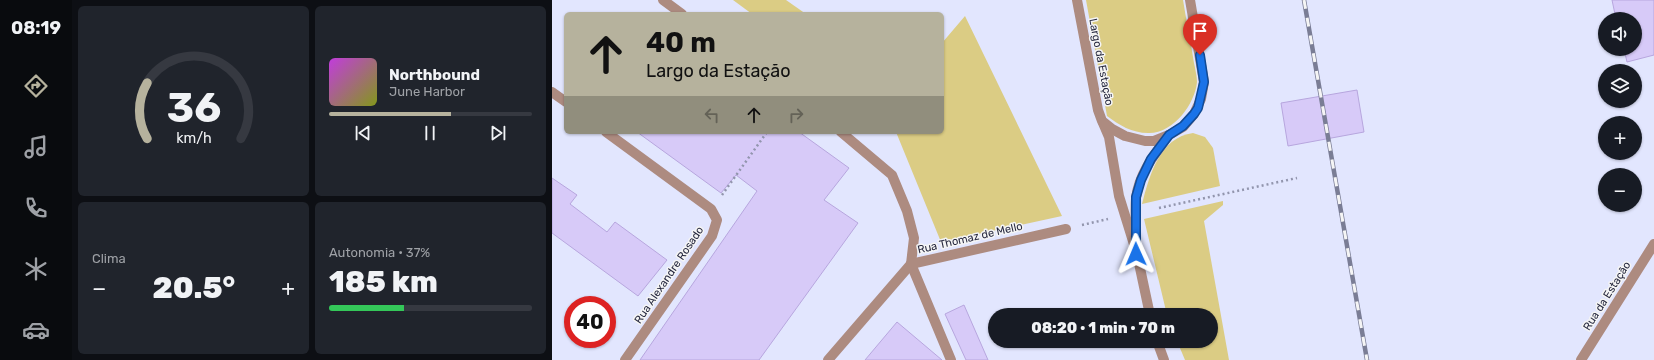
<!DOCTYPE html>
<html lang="pt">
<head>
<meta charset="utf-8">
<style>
  body { margin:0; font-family:Rubik,sans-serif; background:#20242c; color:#f1f3f6; height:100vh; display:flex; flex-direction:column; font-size:15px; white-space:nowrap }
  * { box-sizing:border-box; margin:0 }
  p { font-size:13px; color:#9ea1a6 }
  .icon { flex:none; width:22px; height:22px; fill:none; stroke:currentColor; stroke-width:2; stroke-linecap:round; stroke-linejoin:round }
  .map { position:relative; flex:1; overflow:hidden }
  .panel { display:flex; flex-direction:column; gap:6px; padding:6px; background:#0d0f14; width:480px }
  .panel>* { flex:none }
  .top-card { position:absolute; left:12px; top:12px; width:380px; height:122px; border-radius:6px; box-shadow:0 1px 3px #0004; background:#b6b29d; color:#111; overflow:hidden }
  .fabs { position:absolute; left:1046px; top:12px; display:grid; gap:8px }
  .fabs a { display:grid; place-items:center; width:44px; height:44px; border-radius:50%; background:#171b24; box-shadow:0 1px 3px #0004; font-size:20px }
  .speed { position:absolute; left:12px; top:296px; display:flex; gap:8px; font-size:20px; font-weight:700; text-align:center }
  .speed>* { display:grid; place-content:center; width:52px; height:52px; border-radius:50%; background:#171b24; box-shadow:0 1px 3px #0004; line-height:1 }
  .speed .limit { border:6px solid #d22; background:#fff; color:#111 }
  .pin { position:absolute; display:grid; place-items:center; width:34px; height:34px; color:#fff; margin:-41px -17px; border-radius:50% 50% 50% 0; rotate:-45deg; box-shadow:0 0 4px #0007 }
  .pin .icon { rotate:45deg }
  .me { position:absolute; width:44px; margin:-22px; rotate:359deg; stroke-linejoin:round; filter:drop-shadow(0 0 3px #0008) }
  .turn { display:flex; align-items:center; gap:14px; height:84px; padding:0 16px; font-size:18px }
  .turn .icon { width:52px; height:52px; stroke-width:2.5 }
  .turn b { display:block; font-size:28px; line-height:34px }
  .lanes { display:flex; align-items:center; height:38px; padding:0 16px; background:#0003; justify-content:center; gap:20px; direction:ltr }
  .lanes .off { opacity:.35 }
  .big { font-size:30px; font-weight:800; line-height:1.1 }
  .panel .widget { flex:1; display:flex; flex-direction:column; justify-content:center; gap:6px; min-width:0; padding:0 14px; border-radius:6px; background:#20242c }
  .panel .dial { align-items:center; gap:0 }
  .dial svg { height:104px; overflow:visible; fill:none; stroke:#363941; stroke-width:7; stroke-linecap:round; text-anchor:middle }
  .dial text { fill:#f1f3f6; stroke:none }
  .song { display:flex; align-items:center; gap:12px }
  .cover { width:48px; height:48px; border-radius:6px; background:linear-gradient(135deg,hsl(290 70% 55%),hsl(70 70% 35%)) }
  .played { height:4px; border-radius:2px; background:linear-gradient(90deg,#b6b29d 60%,#363941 60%) }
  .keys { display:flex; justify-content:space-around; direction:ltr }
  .heat { display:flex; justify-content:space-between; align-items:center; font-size:22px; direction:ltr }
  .charge { height:6px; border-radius:3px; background:linear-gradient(90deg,#34c759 37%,#363941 0) }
  .panel .tiles { flex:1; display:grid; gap:6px; grid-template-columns:repeat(2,1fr) }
  .trip { position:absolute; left:436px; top:308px; width:230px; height:40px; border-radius:20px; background:#171b24; box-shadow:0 1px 3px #0004; font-weight:800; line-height:40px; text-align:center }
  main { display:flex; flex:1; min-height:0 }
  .tabs { display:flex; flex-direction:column; width:72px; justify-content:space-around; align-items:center; background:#090b0e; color:#9ea1a6 }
  .tabs .icon { width:28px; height:28px }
  .tabs .on { color:#b6b29d }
  .tabs b { font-size:18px; color:#f1f3f6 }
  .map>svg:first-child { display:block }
  .green { fill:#dbcc84 }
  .building { fill:#d7caf8; stroke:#b7a6de }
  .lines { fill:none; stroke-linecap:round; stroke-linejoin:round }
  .path { stroke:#9295ad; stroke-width:2.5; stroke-dasharray:2 3; stroke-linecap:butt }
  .service { stroke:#ad8b80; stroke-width:10 }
  .minor { stroke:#ad8b80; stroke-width:10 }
  .tertiary { stroke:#ad8b80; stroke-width:10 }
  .rail-casing { stroke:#7a7d95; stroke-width:4.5 }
  .rail { stroke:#f5f5f5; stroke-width:3; stroke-dasharray:9; stroke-linecap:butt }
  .route-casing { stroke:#114b97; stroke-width:10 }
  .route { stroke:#1a73e8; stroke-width:7 }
  .labels { text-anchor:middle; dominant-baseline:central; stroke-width:3; stroke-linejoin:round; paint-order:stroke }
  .street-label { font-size:11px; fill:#26283f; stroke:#f5f5f5 }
</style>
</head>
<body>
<main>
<nav class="tabs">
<b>08:19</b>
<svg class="icon on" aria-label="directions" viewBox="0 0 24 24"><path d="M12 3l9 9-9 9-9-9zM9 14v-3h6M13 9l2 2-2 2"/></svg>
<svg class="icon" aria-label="music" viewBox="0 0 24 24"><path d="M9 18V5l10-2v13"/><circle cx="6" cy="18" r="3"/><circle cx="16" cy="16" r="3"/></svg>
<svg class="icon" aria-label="phone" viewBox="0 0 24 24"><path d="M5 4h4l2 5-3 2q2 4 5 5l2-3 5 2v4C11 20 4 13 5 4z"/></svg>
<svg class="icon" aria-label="climate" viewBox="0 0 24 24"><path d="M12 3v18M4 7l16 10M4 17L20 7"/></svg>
<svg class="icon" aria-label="car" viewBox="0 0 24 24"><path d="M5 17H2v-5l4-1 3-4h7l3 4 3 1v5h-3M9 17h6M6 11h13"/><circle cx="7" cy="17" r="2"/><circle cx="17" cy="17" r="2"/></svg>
</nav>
<section class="panel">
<div class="tiles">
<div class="widget dial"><svg viewBox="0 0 100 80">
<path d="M14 69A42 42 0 1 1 86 69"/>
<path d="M14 69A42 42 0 0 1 14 26" stroke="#b6b29d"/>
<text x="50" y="56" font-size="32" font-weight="700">36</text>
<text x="50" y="72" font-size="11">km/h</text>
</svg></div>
<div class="widget">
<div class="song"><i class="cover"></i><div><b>Northbound</b><p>June Harbor</p></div></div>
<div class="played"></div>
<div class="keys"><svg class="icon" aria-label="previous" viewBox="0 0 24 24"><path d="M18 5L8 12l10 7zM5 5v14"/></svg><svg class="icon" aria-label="pause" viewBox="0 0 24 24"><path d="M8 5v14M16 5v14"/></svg><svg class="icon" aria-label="next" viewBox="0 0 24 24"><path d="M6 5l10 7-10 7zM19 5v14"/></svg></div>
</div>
<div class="widget"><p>Clima</p>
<div class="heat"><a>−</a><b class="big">20.5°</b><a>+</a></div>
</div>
<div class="widget"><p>Autonomia · 37%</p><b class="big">185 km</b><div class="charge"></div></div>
</div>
</section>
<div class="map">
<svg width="1102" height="360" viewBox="0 0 1102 360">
  <rect width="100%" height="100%" fill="#e2e6fe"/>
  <g class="green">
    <polygon points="181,0 234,0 254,14 200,14"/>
    <path d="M534,0H631C634,19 638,38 641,57C642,65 645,74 645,82C643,104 621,134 596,133C580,133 567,125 555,116Z"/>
    <polygon points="413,16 510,216 389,242 344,132 390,132 390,43"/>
    <path d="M641,133L653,137L661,148L668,186L590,204C597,176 608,137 641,133Z"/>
    <polygon points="671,201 671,205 652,221 677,360 633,360 625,341 659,341 659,315 615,315 592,219"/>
  </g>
  <g class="building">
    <polygon points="1060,0 1102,0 1102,55 1075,62 1072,49 1083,49 1083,19 1064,19"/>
    <polygon points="805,90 812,132 736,146 729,103"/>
    <polygon points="85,132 247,132 297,168 272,200 306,223 207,360 88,360 205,191 184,175 169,193"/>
    <polygon points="0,178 25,195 18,204 55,232 63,222 115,260 86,296 0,233"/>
    <polygon points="412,305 436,360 414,360 393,314"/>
    <polygon points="345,322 390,360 313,360"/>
  </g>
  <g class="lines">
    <g class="path">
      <polyline points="170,195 215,132"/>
      <polyline points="607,208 745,178"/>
      <polyline points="530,225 556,219"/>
    </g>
    <polyline class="service" points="359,264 399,360"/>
    <g class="minor">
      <polyline points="111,0 130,14"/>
      <polyline points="0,92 14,102"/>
      <polyline points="54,132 159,209 165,220 160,236 73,360"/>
      <polyline points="289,132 340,175 355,211 362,238 359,264"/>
      <polyline points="276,360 359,264 514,229"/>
    </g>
    <g class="tertiary">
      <polyline points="525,0 546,110 550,121 560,129 573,136 593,141 602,141 617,135 631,127 642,114 649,99 652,82 638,0"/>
      <polyline points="551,123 557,137 567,196 585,254 598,315"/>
      <path d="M584,242C584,227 583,212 584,198C587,173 603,154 617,135"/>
      <polyline points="605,341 612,360"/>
      <polyline points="1029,360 1102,244"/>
    </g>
    <g class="rail-casing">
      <polyline id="rail" points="752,0 815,360"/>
    </g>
    <use href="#rail" class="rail"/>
  </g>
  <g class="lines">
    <g class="route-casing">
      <polyline id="route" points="584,254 584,197 589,180 599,159 617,135 631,126 642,114 646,108 652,82 648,55"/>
    </g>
    <use href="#route" class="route"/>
  </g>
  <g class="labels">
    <g class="street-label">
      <text transform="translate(549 62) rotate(79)">Largo da Estação</text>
      <text transform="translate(418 238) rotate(-13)">Rua Thomaz de Mello</text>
      <text transform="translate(117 275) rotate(-56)">Rua Alexandre Rosado</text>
      <text transform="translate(1055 296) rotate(-58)">Rua da Estação</text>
    </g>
  </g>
</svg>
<div class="fabs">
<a><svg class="icon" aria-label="sound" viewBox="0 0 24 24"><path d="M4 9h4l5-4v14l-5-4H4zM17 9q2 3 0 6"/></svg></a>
<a><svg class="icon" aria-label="layers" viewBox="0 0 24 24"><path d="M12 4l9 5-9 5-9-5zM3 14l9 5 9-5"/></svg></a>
<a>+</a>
<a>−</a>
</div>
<div class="speed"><div class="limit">40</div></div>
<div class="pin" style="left:648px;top:55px;background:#d93025"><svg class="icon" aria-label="arrive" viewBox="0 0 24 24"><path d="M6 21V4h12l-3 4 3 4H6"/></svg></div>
<svg class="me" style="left:584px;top:254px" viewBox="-20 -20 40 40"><path d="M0-17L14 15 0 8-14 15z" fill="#1a73e8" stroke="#fff" stroke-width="4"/></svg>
<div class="trip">08:20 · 1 min · 70 m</div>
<div class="top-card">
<div class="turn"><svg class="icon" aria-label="ahead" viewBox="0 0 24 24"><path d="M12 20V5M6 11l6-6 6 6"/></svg><div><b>40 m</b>Largo da Estação</div></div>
<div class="lanes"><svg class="icon off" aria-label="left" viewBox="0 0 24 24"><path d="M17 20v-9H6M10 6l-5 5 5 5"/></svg><svg class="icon" aria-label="ahead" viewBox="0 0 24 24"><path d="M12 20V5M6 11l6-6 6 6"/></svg><svg class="icon off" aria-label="right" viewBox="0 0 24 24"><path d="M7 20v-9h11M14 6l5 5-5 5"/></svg></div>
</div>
</div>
</main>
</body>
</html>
